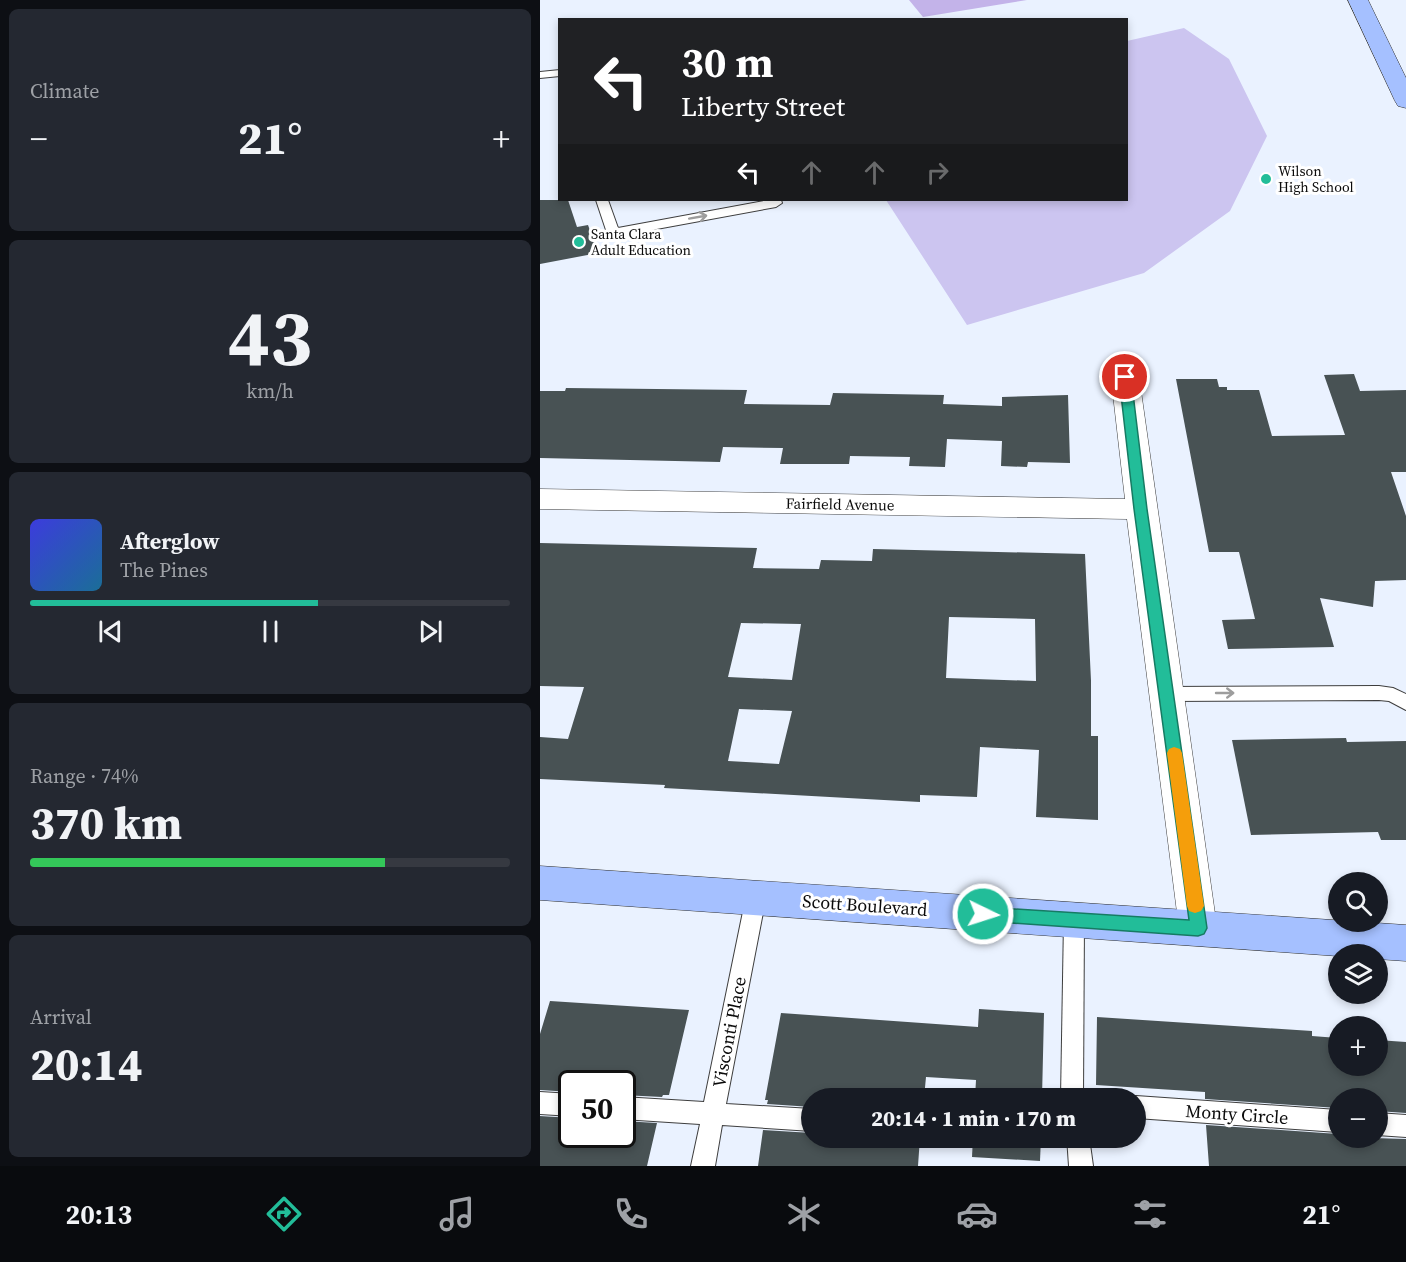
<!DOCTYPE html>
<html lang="en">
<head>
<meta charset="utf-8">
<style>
  body { margin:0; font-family:"Source Serif 4",serif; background:#242831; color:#f1f3f6; height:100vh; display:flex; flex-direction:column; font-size:22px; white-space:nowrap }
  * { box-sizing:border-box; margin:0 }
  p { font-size:20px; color:#9ea1a6 }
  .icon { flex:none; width:33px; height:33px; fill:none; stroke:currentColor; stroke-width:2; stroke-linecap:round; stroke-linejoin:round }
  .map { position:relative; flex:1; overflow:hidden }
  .side { display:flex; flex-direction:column; gap:9px; padding:9px; background:#0d0f14; width:540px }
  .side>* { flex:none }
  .banner { position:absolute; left:18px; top:18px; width:570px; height:183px; border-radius:0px; box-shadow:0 3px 9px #0003; background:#202124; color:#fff; overflow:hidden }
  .controls { position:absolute; left:788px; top:872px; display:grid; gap:12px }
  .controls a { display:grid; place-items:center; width:60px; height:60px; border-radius:50%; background:#171b24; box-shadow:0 3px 9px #0003; font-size:30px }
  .speed { position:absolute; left:18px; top:1070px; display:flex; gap:12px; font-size:30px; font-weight:700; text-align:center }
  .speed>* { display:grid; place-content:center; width:78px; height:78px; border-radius:50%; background:#171b24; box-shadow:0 3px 9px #0003; line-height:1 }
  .speed .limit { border:3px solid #111; border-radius:9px; background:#fff; color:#111 }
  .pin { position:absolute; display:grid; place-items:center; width:51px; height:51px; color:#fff; margin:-26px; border:3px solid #fff; border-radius:50%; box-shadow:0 2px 6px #0007 }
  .me { position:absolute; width:66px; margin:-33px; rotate:94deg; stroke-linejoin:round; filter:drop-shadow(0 0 4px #0008) }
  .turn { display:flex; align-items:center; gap:21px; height:126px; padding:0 24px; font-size:27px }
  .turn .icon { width:78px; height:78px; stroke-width:2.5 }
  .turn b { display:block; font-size:42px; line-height:51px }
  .lanes { display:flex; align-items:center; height:57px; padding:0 24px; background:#0003; justify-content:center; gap:30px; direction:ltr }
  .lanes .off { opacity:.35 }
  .big { font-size:45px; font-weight:800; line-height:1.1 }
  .side .widget { flex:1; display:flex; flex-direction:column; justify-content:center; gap:9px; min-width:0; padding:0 21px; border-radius:9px; background:#242831 }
  .side .dial { align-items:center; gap:0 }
  .dial b { font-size:78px; line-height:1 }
  .song { display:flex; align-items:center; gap:18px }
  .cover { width:72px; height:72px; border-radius:9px; background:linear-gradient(135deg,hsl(240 70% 55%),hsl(200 70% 35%)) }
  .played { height:6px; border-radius:3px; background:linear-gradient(90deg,#22bd99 60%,#363941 60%) }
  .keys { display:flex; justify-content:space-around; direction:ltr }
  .heat { display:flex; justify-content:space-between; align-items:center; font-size:33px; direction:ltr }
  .charge { height:9px; border-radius:4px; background:linear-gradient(90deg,#34c759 74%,#363941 0) }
  .trip { position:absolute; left:261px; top:1088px; width:345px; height:60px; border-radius:30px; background:#171b24; box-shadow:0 3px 9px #0003; font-weight:800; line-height:60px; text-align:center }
  .dock { display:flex; height:96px; justify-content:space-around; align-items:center; background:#090b0e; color:#9ea1a6 }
  .dock .icon { width:42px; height:42px }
  .dock .active { color:#22bd99 }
  .dock b { font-size:27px; color:#f1f3f6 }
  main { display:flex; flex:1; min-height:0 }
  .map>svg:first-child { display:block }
  .green { fill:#c3b3e9 }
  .pitch { fill:#ccc5f0 }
  .building { fill:#485254; fill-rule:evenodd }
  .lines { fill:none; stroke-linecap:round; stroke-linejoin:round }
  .lane-casing { stroke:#3e3e3e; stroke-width:2 }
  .street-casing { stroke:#3e3e3e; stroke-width:1 }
  .secondary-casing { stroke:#2d2d2d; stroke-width:1 }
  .lane { fill:#fff; fill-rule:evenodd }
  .street { fill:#fff; fill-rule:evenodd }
  .secondary { fill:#a5c0ff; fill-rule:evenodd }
  .oneway { stroke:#9d9d9d }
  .route { fill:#22bd99; stroke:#167b63; stroke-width:1.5 }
  .slow { fill:#f59e0b }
  .poi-dot { fill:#22bd99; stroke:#fff; stroke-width:2 }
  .labels { text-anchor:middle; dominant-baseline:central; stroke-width:6; stroke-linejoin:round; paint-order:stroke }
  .far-poi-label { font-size:14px; fill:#0b0b0b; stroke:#fff; text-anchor:start }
  .street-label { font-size:15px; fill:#0b0b0b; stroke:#fff }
  .near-street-label { font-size:18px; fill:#0b0b0b; stroke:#fff }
</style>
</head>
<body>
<main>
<section class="side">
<div class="widget"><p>Climate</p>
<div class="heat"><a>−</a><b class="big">21°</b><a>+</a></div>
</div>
<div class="widget dial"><b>43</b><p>km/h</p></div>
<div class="widget">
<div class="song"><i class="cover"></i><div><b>Afterglow</b><p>The Pines</p></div></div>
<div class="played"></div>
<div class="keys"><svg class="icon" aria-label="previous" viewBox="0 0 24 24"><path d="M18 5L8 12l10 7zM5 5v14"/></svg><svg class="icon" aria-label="pause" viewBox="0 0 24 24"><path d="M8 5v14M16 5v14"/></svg><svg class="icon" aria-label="next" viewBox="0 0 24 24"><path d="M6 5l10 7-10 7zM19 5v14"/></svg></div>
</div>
<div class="widget"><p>Range · 74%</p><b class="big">370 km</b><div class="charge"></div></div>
<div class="widget"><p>Arrival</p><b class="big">20:14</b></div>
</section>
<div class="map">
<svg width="866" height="1166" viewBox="0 0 866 1166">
  <rect width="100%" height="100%" fill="#eaf2ff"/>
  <polygon class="green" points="369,0 487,0 383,17"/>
  <polygon class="pitch" points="644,28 689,59 727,136 690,211 604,273 427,325 346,200 586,200 587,41"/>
  <g class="building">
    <polygon points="0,200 28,200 37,227 48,225 58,253 0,264"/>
    <polygon points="814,374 820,391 866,390 866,472 851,472 866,516 866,580 835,581 833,607 780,598 794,647 688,649 682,620 715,619 699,552 669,552 636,379 677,379 679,387 687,387 687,390 719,390 732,436 805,435 784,375"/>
    <polygon points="26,388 207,390 204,404 290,405 293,393 404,395 403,404 462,406 462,397 528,395 530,463 488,462 487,467 461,466 462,441 407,439 405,467 369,466 370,457 310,456 309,464 240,464 243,448 183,447 180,462 0,458 0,391 25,391"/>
    <path d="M0,543L217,548L213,568L279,569L281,560L332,561L333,549L545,554L551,681V736H558V820L496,817L499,750L440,747L437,797L380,795V802L124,788L125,785L0,779V737L28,739L44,687L0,686ZM409,617L495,619L496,681L406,678ZM201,623L261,624L252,680L188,677ZM199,709L252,711L239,764L188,761Z"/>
    <polygon points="806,738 807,742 866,741 866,840 841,840 838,832 711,835 692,740"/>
    <polygon points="10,1001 149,1010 129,1095 123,1095 122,1097 82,1095 82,1083 32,1083 32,1092 0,1090 0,1034"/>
    <polygon points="439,1009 504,1013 502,1098 435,1098 436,1080 386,1077 384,1098 272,1098 272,1107 227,1104 228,1100 225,1100 241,1013 438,1027"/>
    <polygon points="557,1017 772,1031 772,1036 798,1038 798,1065 837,1065 837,1040 866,1042 866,1113 837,1111 837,1098 798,1098 798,1108 665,1099 665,1092 556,1085"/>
    <polygon points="0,1116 32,1118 32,1134 82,1134 82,1121 117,1123 107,1166 0,1166"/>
    <polygon points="666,1125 798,1134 798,1137 866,1139 866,1166 669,1166"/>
    <polygon points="223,1130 272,1133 272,1137 380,1137 378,1166 218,1166"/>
    <polygon points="433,1137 501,1137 500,1161 432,1157"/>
  </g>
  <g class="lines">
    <g class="lane-casing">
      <g id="lane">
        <polygon points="20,70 20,76 0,78 0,72"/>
        <polygon points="56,200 68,200 78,228 229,200 241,200 242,203 236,207 73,237 67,233"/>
        <polygon points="839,686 853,688 866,694 866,710 849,701 839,700 626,701 620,699 617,694 620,689 626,687"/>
        <polygon points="216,888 223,891 226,897 186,1104 272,1109 272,1131 182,1125 175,1166 151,1166 160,1124 82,1119 82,1097 164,1102 206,897 209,891"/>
        <polygon points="534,911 541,914 544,920 543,1098 521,1098 524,920 527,914"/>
        <polygon points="0,1092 32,1094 32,1116 0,1114"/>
        <polygon points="596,1096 798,1110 798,1132 596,1118 596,1098 591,1098"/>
        <polygon points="837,1113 866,1115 866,1137 837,1135"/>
        <polygon points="527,1137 549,1137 553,1166 529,1166"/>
      </g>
    </g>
    <g class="street-casing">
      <polygon id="street" points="585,369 595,371 599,377 677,928 672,940 658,945 644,940 639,928 587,519 0,509 0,489 585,499 571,377 575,371"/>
    </g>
    <g class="secondary-casing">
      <g id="secondary">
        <polygon points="808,0 828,0 866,78 866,108 858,106 855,101"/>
        <polygon points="0,866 866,925 866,961 837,959 837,954 798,954 798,956 0,900"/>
      </g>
    </g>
    <use href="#lane" class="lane"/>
    <use href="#street" class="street"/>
    <use href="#secondary" class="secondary"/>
  </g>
  <defs><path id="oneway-shaft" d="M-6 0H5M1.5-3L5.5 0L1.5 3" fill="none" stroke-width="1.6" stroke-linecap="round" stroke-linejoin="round" transform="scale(1.5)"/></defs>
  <g class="oneway">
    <use href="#oneway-shaft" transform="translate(158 217) rotate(-10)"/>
    <use href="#oneway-shaft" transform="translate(685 693)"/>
  </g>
  <polygon class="route" points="585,373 591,377 607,509 667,928 664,934 658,936 443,921 437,919 435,914 437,909 443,907 649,920 594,509 579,377"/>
  <polygon class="slow" points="634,747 640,749 642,753 664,906 661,911 655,913 649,911 647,906 627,753 629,749"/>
  <g class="poi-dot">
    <circle cx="726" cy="179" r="6"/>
    <circle cx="39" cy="242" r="6"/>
  </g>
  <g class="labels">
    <g class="far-poi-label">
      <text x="738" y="171">Wilson<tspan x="738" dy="16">High School</tspan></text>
      <text x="51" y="234">Santa Clara<tspan x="51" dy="16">Adult Education</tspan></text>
    </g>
    <g class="street-label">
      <text transform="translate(300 504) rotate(1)">Fairfield Avenue</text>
    </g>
    <g class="near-street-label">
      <text transform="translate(325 905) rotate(4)">Scott Boulevard</text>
      <text transform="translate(189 1032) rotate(-79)">Visconti Place</text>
      <text transform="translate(697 1114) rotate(4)">Monty Circle</text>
    </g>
  </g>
</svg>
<div class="controls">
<a><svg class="icon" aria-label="search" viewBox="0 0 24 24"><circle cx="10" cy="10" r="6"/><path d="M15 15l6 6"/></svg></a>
<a><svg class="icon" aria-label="layers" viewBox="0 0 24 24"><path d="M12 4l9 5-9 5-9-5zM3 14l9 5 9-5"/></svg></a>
<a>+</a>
<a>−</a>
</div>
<div class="speed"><div class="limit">50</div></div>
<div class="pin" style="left:585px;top:377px;background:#d93025"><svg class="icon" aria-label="arrive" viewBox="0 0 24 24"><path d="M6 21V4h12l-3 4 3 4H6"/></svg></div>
<svg class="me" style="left:443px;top:914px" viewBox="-20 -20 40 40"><circle r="17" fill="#22bd99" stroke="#fff" stroke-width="3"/><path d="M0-11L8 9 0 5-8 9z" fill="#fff"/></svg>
<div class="trip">20:14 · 1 min · 170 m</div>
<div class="banner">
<div class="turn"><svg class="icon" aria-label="left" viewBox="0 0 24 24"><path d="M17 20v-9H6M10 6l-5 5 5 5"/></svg><div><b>30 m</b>Liberty Street</div></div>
<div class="lanes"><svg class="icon" aria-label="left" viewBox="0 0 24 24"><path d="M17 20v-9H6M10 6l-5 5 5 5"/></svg><svg class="icon off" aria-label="ahead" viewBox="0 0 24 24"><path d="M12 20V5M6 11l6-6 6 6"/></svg><svg class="icon off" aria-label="ahead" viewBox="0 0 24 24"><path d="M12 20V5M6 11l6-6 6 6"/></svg><svg class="icon off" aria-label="right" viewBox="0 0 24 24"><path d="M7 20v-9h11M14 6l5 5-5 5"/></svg></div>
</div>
</div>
</main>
<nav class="dock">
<b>20:13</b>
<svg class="icon active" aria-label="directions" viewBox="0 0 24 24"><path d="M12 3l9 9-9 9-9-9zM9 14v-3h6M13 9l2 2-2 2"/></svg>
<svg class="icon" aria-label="music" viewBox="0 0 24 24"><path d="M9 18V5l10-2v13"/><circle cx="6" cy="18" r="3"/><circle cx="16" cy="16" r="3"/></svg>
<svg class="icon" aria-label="phone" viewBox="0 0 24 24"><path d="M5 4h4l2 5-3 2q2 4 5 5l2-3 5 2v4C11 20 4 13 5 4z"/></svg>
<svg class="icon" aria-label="climate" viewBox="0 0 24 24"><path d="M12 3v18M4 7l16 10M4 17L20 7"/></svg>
<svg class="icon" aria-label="car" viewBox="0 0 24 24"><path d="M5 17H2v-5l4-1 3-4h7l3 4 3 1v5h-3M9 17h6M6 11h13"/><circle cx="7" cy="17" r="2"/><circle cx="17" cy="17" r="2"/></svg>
<svg class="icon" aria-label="filters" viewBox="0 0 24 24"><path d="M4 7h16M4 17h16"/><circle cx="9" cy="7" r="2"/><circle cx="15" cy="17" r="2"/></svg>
<b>21°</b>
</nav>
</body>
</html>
